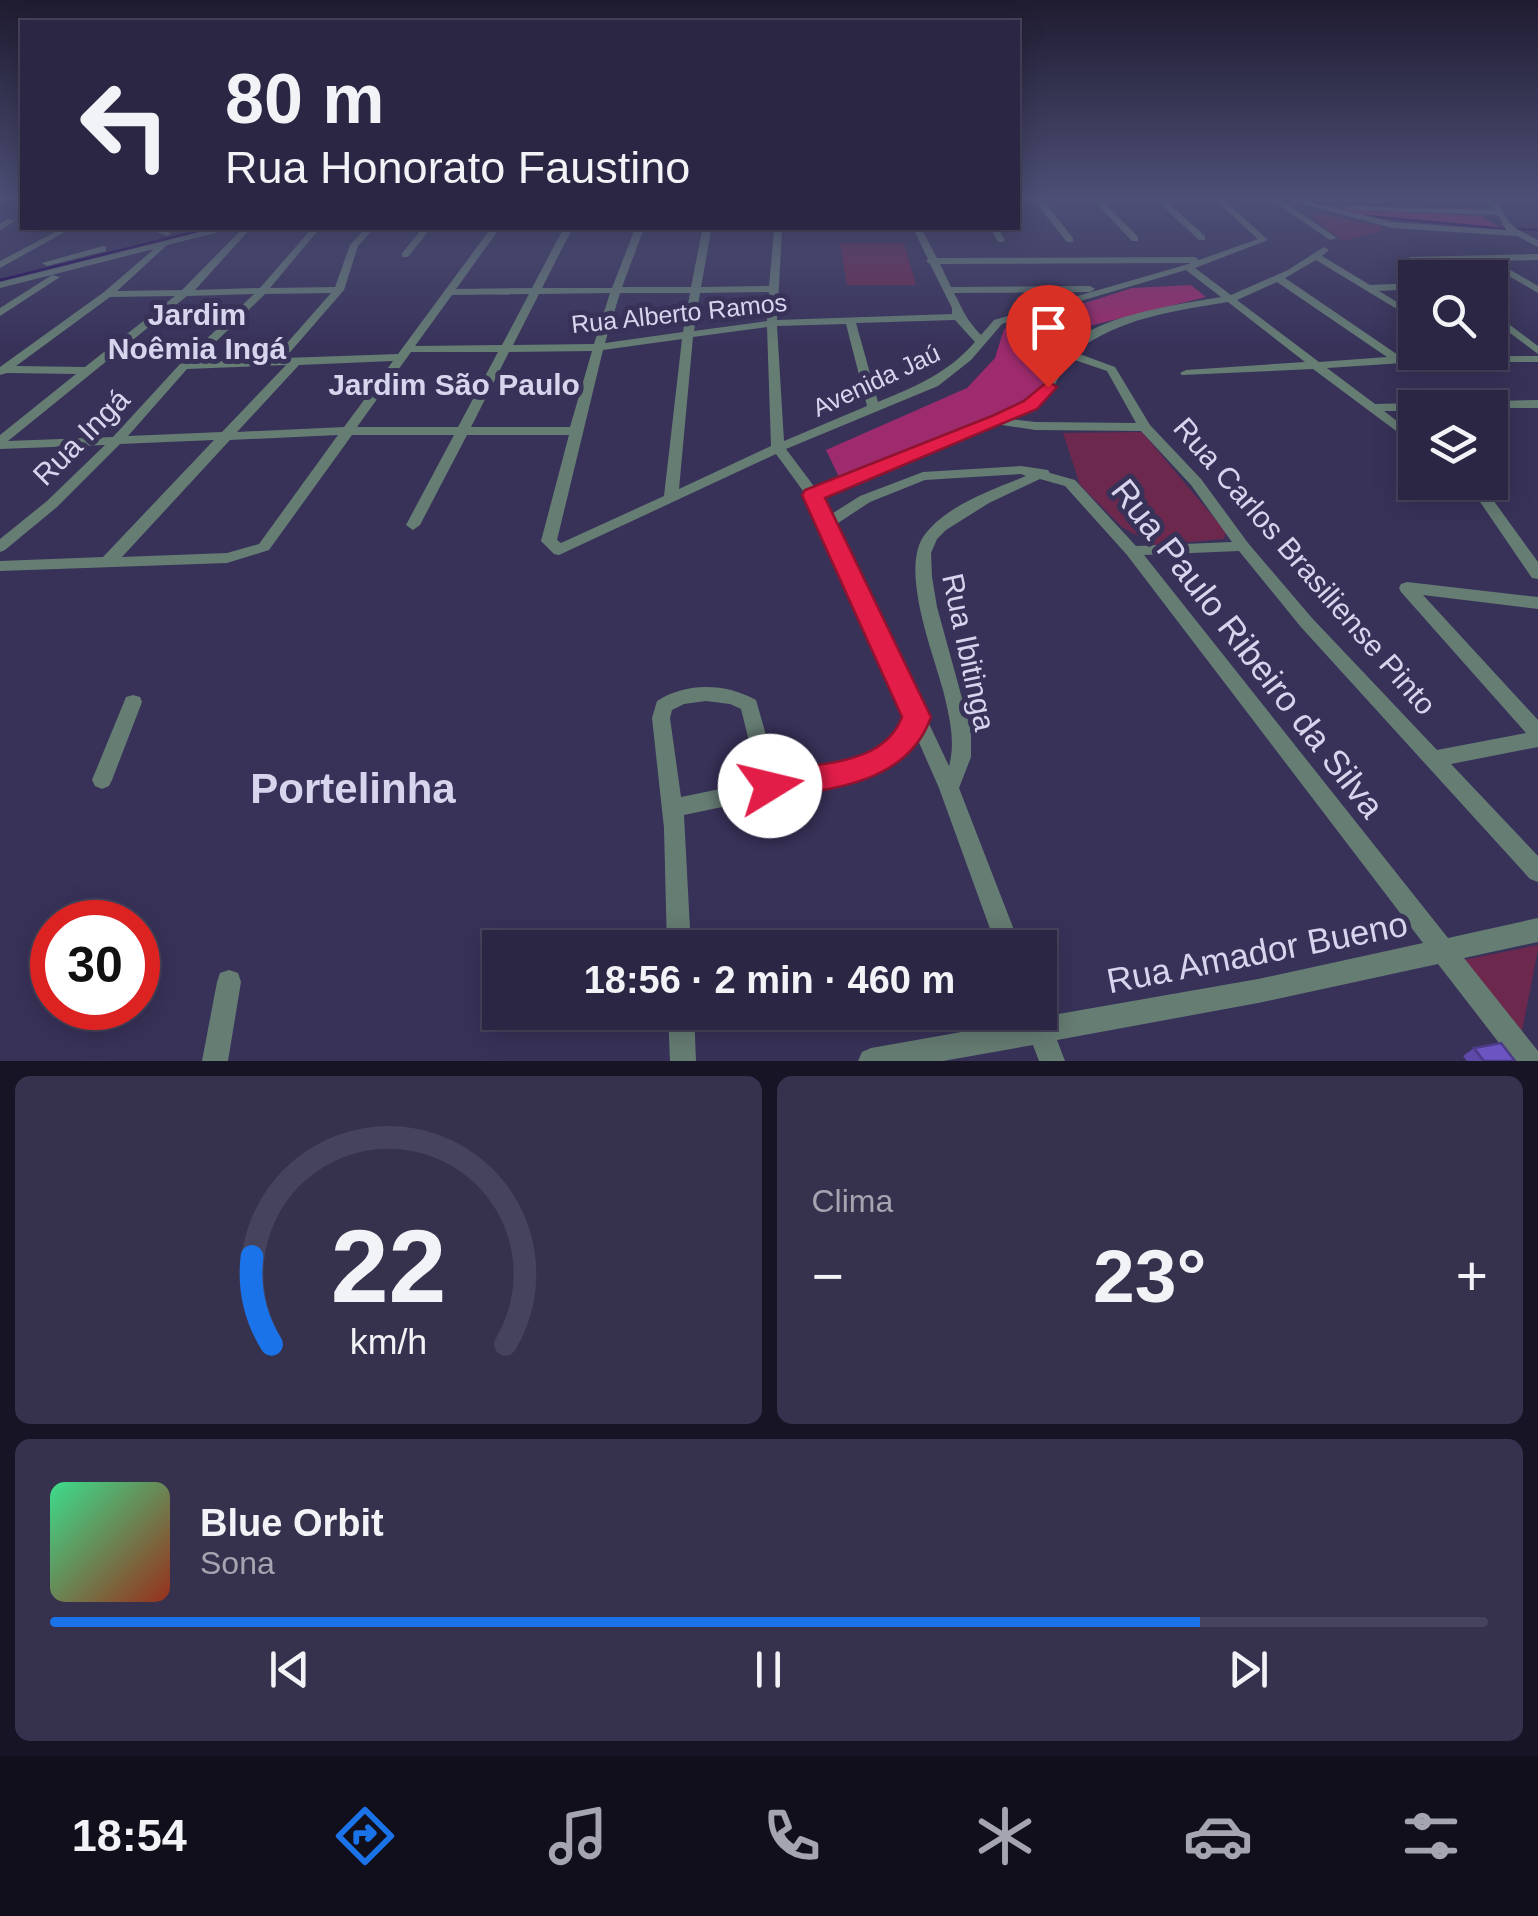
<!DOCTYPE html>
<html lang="pt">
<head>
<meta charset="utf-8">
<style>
  body { margin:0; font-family:Helvetica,sans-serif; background:#36324e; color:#f1f3f6; height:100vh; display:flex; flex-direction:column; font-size:38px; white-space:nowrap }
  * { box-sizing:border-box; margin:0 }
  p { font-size:32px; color:#a5a5b2 }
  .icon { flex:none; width:55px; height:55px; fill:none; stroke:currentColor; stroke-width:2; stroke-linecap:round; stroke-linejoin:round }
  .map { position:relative; height:1061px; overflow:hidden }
  .details { display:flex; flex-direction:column; gap:15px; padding:15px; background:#171525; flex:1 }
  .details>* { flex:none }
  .banner { position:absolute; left:20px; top:20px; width:1000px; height:210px; border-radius:0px; box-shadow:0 5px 25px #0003,0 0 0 2px #46435c; background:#2a2643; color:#f1f3f6; overflow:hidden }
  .fabs { position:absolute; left:1398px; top:260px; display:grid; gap:20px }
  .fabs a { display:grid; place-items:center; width:110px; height:110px; border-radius:0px; background:#2a2643; box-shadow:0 5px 25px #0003,0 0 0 2px #46435c; font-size:50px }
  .speed { position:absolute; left:30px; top:900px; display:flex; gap:20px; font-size:50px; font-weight:700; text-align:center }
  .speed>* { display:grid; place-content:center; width:130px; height:130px; border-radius:50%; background:#2a2643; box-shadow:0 5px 25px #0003,0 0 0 2px #46435c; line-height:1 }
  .speed .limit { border:15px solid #d22; background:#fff; color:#111 }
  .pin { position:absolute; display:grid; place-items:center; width:85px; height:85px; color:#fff; margin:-102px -42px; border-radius:50% 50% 50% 0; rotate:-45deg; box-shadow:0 0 10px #0007 }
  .pin .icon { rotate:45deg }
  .me { position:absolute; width:110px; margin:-55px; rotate:81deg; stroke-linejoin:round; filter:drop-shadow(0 0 8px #0008) }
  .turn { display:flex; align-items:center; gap:35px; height:210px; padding:0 40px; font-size:45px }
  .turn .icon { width:130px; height:130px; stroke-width:2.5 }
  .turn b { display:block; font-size:70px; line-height:85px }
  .big { font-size:75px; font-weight:700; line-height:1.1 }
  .details .card { flex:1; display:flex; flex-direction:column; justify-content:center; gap:15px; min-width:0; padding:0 35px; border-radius:15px; background:#36324e }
  .details .dial { align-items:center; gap:0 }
  .dial svg { height:260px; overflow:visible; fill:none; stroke:#46435c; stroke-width:7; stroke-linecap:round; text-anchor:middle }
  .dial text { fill:#f1f3f6; stroke:none }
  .song { display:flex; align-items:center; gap:30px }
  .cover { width:120px; height:120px; border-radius:15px; background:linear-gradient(135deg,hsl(150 70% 55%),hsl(10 70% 35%)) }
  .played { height:10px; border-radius:5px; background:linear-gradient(90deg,#1a73e8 80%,#46435c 80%) }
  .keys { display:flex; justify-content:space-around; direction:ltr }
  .heat { display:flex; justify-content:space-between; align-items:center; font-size:55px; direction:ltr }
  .details .tiles { flex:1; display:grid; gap:15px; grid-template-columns:1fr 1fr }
  .card:last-child { grid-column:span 2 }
  .trip { position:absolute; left:482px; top:930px; width:575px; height:100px; border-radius:0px; background:#2a2643; box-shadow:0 5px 25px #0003,0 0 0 2px #46435c; font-weight:700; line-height:100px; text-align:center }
  .tabs { display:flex; height:160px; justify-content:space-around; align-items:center; background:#110f1b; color:#a5a5b2 }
  .tabs .icon { width:70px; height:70px }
  .tabs .current { color:#1a73e8 }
  .tabs b { font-size:45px; color:#f1f3f6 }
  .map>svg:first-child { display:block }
  .green { fill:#6d284e }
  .forest { fill:#9d2b6d }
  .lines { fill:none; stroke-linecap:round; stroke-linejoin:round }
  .stream { stroke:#200053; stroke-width:2.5 }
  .minor { fill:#667d74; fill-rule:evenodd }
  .wall { fill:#5d49a7 }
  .building { fill:#6c55c2; stroke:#4c3c88; stroke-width:2.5 }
  .route { fill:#e11d48; stroke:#92132f; stroke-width:2.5 }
  .labels { text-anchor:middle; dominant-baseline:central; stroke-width:10; stroke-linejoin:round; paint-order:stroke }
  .far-street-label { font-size:25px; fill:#d7d5ee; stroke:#383259 }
  .far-quarter-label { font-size:30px; font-weight:bold; fill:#d7d5ee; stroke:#383259 }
  .street-label { font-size:30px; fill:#d7d5ee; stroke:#383259 }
  .near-street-label { font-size:35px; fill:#d7d5ee; stroke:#383259 }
  .near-quarter-label { font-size:42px; font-weight:bold; fill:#d7d5ee; stroke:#383259 }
</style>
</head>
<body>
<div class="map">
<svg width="1538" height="1061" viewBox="0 0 1538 1061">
  <rect width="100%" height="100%" fill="#383259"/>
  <g class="green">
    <polygon points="1321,214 1381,226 1382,231 1343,241 1308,215"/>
    <polygon points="904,243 916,285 847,285 840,243"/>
    <polygon points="1142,432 1226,532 1224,539 1153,545 1122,527 1080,485 1063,433"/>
    <polygon points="1538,945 1538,950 1522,1031 1463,960"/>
  </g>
  <g class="forest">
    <polygon points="1305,199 1350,210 1481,216 1504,230 1371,218"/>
    <path d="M1191,285L1206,297L1085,327L1039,363L1044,386C989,426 906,457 839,477L826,450L967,388L995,358L1004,329L1132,288Z"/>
  </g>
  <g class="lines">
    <g class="stream">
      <polyline points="1309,199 1328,206"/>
      <polyline points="1366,216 1506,229"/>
      <polyline points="1516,229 1538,230"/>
      <polyline points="0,280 210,228"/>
    </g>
    <g class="minor">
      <polygon points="1033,199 1042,199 1073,238 1073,242 1067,242"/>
      <polygon points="1092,199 1101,199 1138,237 1138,241 1132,241"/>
      <polygon points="1155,199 1164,199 1205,236 1205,240 1199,240"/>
      <path d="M1214,199H1223L1268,240L1195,268L1231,295L1288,270L1324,247L1329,250L1322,256L1370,285L1415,283V289L1379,291L1415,313V320L1316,260L1285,278L1401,357L1538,356V362H1418L1327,368L1375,404L1538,400V408H1415V411H1384L1415,435V445L1313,369L1182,375L1180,373L1186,370L1305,362L1228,302C1169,312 1124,317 1074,352L1115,367L1150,425L1201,479L1248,543L1312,618L1437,750L1526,733L1401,592L1399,588L1401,584L1407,582L1538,597V609L1423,595L1538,720V747L1451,764L1538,856V882L1530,879L1300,626L1239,551L1144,555L1448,938L1538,918V942L1464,958L1538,1051V1061H1513L1438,964L1258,1003L1057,1040L1065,1061H1039L1033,1045L943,1061H858L862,1052L871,1048L1024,1021L1021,1012H1040V1002L1047,1016L1258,979L1423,943L1127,555L1065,486L1040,479L989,503L946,530L937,539L931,553L932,577L937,607L971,731V757L959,788L1021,948H997L939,788L917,738L892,765L846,781L684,815L691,948H667L664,828L652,718L657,701C686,682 726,683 756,700L778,777C805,772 856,766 878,753C890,746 902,729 908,717L806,495L776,454L559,555L554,554L541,541L569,435H467L420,525L413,530L406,525L454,435H352L269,550L227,563L0,571V561L103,557L214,440L120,444L57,507L5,550L0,552V539L47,501L105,445L0,449V435L76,374L7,373L0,375V367L104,292L154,249L0,288V282L216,228H228L227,230L167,245L117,291L182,290L243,228H251L195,290L260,288L312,228H320L270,288L335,287L350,245L366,228H374L358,246L344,290L285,358L398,354L491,228H810L806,231H782L777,320L952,314V308L930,264L926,261L928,259L913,228H921L937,258L1195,257L1199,260L1258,239ZM562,231L532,288L456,289L497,232ZM571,231H634L612,288H542ZM643,231H702L691,287H622ZM711,231H774L769,286L701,287ZM1191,263L1185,265L994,320L981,335C966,319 964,312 954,293L1090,292L1095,289L1090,286L951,287L940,264ZM1186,270L1221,297C1175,305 1094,315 1061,352C1047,368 1045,390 1027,402L816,489L786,449L938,386L971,360L1002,324ZM1277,282L1387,357L1319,362L1237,300ZM769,292L767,321L694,331L700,293ZM331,293L273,359L195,362L265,294ZM610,293L594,344L513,345L539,294ZM620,293H690L683,332L605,343ZM254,294L180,364L113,437L8,441L187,296ZM529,294L502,345L415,346L452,295ZM175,296L85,367L16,366L110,297ZM955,320L975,342C947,374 916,386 878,402L856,323ZM846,324L867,406L784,441L777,326ZM767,327L771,446L679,489L693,337ZM682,339L664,496L561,543L557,540L603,350ZM592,351L570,427H471L509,352ZM411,352H498L458,427H357ZM1069,358L1107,371L1136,423L1035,422L1009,419C1051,401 1048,396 1069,358ZM393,361L344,427L237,432L299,365ZM286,365L222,432L128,436L187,369ZM996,424L1035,430L1141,431L1191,485L1232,542L1136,546L1075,480L1050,473L1048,470L1021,466L923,472L860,496L830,515L821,497ZM338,435L259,544L227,553L122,557L230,440ZM1021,474L1026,476C993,490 949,504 926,533C898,566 933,652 943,690C949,715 956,741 949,766L835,525L870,502L925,480ZM706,701L730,704L741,709L759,781L681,797L670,718L672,710L684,704Z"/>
      <polygon points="1270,199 1280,199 1337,238 1330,240"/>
      <path d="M1285,199H1300L1392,222L1506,230L1498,215L1349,210L1345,208L1349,206L1495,210L1480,199C1500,199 1501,210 1510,223C1516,230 1529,235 1538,240V247L1517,236L1392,228Z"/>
      <polygon points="8,219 15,221 0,230 0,224"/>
      <polygon points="63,228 72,228 0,268 0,261"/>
      <polygon points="146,228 158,228 171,233 167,236"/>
      <polygon points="423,228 431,228 408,257 402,257 402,253"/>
      <polygon points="990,228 998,228 1005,240 1004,242 998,242"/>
      <polygon points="103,246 106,247 106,251 47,266 42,263"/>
      <polygon points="1538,254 1538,260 1495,261 1538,286 1538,293 1483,261 1419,263 1437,278 1426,278 1405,260 1410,257"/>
      <polygon points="52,275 60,277 0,316 0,308"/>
      <polygon points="1490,310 1538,346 1538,354 1490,318"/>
      <polygon points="1461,482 1477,482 1488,493 1538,562 1538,579 1532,578 1478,499"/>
      <polygon points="133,695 140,697 142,702 112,780 109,786 102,789 95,786 92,780 124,702 126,697"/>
      <polygon points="229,970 238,973 241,982 228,1061 202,1061 217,982 220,973"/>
      <polygon points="668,1012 694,1012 696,1061 670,1061"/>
    </g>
  </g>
  <polygon class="wall" points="1474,1048 1515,1061 1467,1061 1463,1056"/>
  <polygon class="building" points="1501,1043 1515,1061 1484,1061 1474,1048"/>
  <linearGradient id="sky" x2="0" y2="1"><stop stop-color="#1f1c31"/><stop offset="0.57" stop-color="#4d4f76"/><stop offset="1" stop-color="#4d4f76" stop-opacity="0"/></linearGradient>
  <rect width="1538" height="348" fill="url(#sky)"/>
  <path class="route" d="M1048,381L1057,387L1037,409L825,498L931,717C907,785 831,788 770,799L759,795L754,786L759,776C804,760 881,772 902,717L802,495L805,490L992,416L1024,401Z"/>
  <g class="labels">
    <g class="far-street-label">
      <text transform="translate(679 313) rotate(-6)">Rua Alberto Ramos</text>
      <text transform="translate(876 380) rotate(-25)">Avenida Jaú</text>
    </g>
    <g class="far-quarter-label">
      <text x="197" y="314">Jardim<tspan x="197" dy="34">Noêmia Ingá</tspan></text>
      <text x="454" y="384">Jardim São Paulo</text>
    </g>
    <g class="street-label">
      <text transform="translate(81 437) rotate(-45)">Rua Ingá</text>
      <text transform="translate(1305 566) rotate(49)">Rua Carlos Brasiliense Pinto</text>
      <text transform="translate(969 652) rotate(78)">Rua Ibitinga</text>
    </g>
    <g class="near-street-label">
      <text transform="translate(1248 648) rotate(52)">Rua Paulo Ribeiro da Silva</text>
      <text transform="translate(1257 952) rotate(-11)">Rua Amador Bueno</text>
    </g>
    <g class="near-quarter-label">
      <text x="353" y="788">Portelinha</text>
    </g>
  </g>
</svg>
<div class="fabs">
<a><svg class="icon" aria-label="search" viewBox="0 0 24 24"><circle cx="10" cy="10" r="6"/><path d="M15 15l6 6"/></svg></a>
<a><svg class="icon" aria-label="layers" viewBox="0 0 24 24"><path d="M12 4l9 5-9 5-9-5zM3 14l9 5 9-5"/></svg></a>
</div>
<div class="speed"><div class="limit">30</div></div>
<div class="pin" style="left:1048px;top:387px;background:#d93025"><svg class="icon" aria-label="arrive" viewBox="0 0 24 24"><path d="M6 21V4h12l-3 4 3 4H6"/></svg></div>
<svg class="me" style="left:770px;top:786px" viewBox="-20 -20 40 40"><circle r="19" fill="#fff"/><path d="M0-13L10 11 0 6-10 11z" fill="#e11d48"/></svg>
<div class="trip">18:56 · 2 min · 460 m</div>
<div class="banner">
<div class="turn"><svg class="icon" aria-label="left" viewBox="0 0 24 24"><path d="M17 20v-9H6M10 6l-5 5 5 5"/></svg><div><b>80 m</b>Rua Honorato Faustino</div></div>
</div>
</div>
<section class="details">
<div class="tiles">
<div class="card dial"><svg viewBox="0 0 100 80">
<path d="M14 69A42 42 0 1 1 86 69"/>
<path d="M14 69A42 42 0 0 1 8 42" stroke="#1a73e8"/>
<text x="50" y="56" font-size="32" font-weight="700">22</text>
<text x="50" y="72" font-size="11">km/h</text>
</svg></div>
<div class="card"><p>Clima</p>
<div class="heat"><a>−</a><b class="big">23°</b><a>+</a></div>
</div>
<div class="card">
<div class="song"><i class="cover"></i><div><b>Blue Orbit</b><p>Sona</p></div></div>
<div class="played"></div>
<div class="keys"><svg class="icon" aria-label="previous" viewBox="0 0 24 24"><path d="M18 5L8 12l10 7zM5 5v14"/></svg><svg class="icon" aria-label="pause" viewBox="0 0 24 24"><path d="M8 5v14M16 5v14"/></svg><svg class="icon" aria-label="next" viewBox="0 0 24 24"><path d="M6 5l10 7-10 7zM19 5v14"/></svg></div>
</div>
</div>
</section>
<nav class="tabs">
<b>18:54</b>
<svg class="icon current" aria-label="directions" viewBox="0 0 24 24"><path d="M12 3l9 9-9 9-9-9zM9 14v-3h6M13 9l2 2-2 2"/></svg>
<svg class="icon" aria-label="music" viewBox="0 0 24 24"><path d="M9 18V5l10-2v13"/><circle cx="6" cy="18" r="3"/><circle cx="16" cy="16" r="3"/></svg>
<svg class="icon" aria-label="phone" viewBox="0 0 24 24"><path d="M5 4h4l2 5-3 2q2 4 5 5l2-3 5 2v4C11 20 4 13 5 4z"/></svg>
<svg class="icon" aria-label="climate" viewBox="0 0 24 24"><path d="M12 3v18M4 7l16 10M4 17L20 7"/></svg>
<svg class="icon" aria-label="car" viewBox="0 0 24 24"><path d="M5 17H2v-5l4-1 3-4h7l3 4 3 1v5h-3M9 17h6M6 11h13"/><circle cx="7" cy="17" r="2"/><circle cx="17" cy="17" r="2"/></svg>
<svg class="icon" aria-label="filters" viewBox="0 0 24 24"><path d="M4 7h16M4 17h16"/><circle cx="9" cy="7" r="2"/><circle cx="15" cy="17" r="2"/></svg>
</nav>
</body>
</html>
